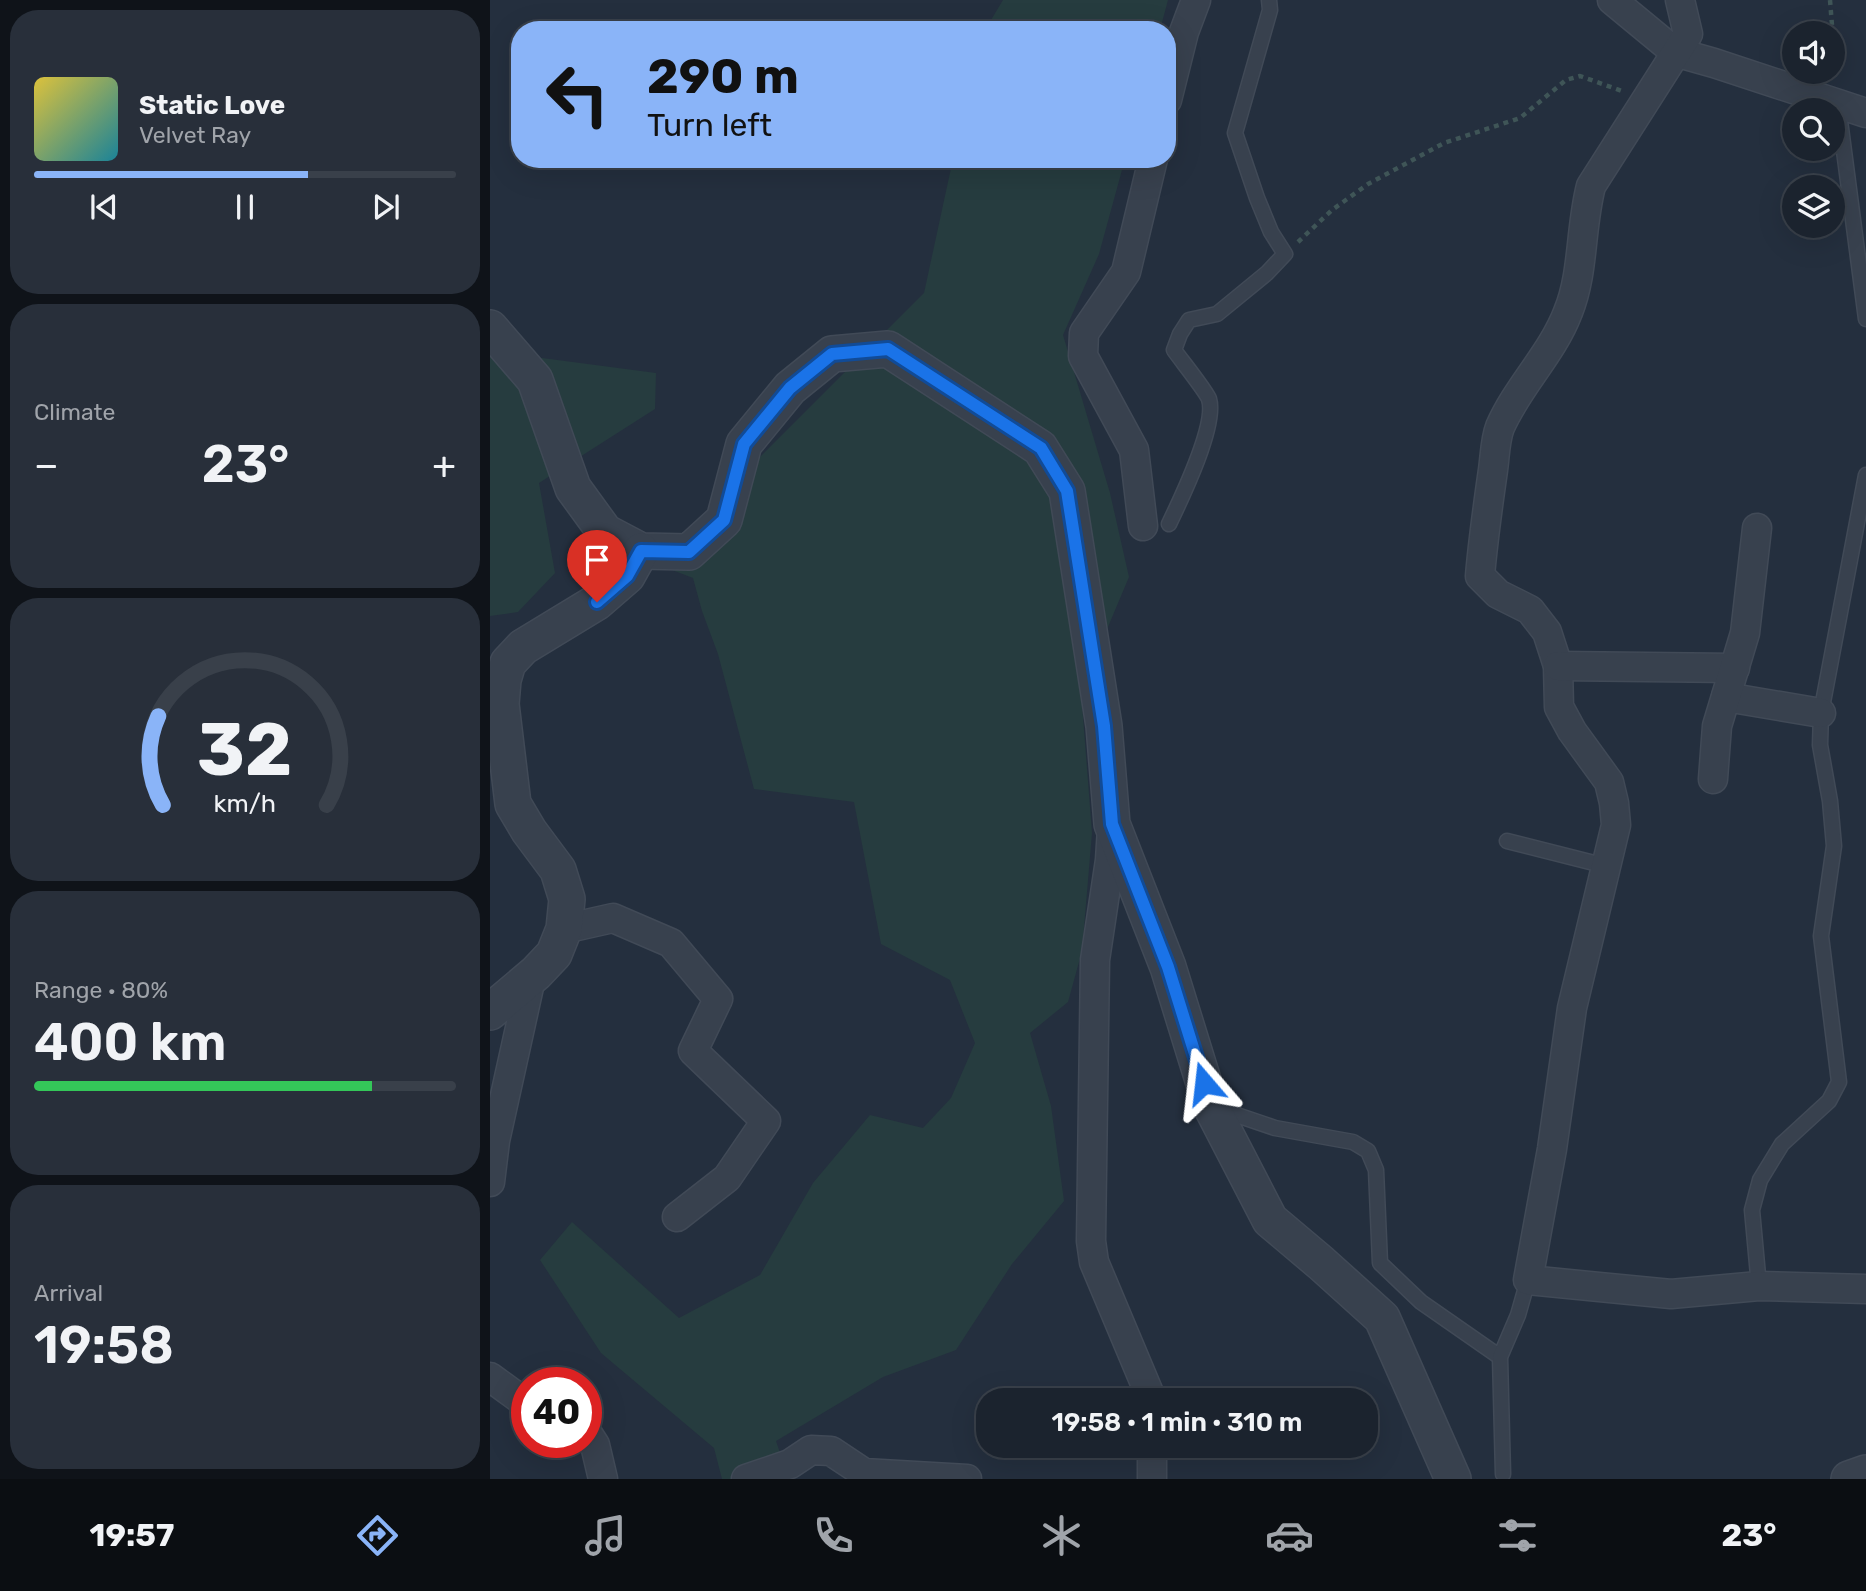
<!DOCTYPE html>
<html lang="en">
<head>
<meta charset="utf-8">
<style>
  body { margin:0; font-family:Rubik,sans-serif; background:#282f3a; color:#f1f3f6; height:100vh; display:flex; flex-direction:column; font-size:26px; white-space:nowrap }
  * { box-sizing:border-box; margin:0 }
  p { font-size:23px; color:#a0a4aa }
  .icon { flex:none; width:38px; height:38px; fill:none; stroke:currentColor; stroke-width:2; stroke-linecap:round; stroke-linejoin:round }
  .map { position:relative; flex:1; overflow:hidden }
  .details { display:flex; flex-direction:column; gap:10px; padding:10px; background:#0f1319; width:490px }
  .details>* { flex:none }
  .top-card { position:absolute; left:21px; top:21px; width:665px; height:147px; border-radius:28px; box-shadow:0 7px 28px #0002,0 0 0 2px #39404a; background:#8ab4f8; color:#111; overflow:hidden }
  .fabs { position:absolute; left:1292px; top:21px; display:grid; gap:14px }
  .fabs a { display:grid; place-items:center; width:63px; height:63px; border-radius:50%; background:#1b232e; box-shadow:0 7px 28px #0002,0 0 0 2px #39404a; font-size:35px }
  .speed { position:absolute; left:21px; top:1367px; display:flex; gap:14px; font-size:35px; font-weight:700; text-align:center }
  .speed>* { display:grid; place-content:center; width:91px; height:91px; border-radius:50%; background:#1b232e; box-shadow:0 7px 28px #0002,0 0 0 2px #39404a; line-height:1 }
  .speed .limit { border:10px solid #d22; background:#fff; color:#111 }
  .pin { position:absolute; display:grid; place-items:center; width:60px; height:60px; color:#fff; margin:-72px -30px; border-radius:50% 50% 50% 0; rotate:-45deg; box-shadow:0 0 7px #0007 }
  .pin .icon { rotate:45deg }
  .me { position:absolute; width:77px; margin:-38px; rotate:343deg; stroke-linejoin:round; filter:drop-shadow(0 0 5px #0008) }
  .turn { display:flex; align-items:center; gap:24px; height:147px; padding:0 21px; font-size:32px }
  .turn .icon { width:91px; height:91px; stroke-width:2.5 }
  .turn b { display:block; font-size:49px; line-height:60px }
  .big { font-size:52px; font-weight:600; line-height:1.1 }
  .details .widget { flex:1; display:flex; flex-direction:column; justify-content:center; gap:10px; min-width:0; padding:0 24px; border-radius:28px; background:#282f3a }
  .details .dial { align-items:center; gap:0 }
  .dial svg { height:182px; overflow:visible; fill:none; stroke:#39404a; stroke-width:7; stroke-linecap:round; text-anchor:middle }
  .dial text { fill:#f1f3f6; stroke:none }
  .song { display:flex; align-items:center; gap:21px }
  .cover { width:84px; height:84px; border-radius:10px; background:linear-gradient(135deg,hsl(50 70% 55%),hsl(190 70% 35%)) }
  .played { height:7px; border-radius:4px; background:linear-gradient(90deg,#8ab4f8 65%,#39404a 65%) }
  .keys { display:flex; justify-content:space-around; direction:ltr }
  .heat { display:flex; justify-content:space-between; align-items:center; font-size:38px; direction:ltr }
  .charge { height:10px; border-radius:5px; background:linear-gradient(90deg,#34c759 80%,#39404a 0) }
  .trip { position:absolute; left:486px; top:1388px; width:402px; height:70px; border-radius:28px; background:#1b232e; box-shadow:0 7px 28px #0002,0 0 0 2px #39404a; font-weight:600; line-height:70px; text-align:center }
  .menu { display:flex; height:112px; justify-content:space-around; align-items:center; background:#0b0e12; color:#a0a4aa }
  .menu .icon { width:49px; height:49px }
  .menu .selected { color:#8ab4f8 }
  .menu b { font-size:32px; color:#f1f3f6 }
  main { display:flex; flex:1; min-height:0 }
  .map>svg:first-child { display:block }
  .green { fill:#263c3f }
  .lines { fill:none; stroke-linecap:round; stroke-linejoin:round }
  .service-casing { stroke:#414a57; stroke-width:17 }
  .minor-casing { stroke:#414a57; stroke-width:31 }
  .tertiary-casing { stroke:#414a57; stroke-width:38 }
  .path { stroke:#3f5557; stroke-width:4.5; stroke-dasharray:5 5; stroke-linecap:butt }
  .service { stroke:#38414e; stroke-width:14 }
  .minor { stroke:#38414e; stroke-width:28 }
  .tertiary { stroke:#38414e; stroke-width:35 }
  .route-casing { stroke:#114b97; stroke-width:18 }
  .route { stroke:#1a73e8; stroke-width:12 }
</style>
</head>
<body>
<main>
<section class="details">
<div class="widget">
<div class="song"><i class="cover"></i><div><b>Static Love</b><p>Velvet Ray</p></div></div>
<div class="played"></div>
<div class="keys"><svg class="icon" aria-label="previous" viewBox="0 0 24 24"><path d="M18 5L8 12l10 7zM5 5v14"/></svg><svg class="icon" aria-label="pause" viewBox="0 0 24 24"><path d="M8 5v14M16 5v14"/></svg><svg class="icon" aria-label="next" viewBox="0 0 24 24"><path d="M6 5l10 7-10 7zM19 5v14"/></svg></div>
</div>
<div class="widget"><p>Climate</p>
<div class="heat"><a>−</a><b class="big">23°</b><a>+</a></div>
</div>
<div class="widget dial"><svg viewBox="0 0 100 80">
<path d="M14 69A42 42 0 1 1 86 69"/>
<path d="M14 69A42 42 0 0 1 12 30" stroke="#8ab4f8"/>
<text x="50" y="56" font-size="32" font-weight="700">32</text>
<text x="50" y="72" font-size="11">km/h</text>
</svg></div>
<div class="widget"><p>Range · 80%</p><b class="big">400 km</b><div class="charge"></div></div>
<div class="widget"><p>Arrival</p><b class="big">19:58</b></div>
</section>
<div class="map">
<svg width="1376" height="1479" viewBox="0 0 1376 1479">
  <rect width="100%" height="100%" fill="#242f3e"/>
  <g class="green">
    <polygon points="513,0 678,0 670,30 495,30"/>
    <polygon points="463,159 635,159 609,254 573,335 620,493 639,577 591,691 602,833 592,951 578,1002 540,1033 561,1106 574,1201 522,1264 466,1350 393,1377 286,1441 299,1479 232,1479 224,1448 111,1353 50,1260 82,1222 189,1318 270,1275 323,1183 380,1115 433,1128 461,1098 485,1043 460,980 391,944 364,802 264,789 228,654 212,611 203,578 177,568 231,496 434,293"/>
    <polygon points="0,351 166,373 165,409 49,483 65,573 28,612 0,616"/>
  </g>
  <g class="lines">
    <g class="service-casing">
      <g id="service">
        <polyline points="1348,105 1376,319"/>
        <path d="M679,524C691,499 727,425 719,399C716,391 691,360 684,350L690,334L699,320L727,314L777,273L795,254L781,232L767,198L745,133L780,10L779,0"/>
        <polyline points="1017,841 1116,866"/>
        <polyline points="729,1109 785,1128 863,1142 878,1151 886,1170 890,1263 931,1302 1010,1357"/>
        <polyline points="1269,1286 1262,1210 1270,1180 1292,1144 1339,1101 1349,1082 1331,936 1344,846 1340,801 1330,745 1331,713 1376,475"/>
        <polyline points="1013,1474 1010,1357 1028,1315 1038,1280"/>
      </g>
    </g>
    <g class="minor-casing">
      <g id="minor">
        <polyline points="1122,0 1185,52 1224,63 1376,113"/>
        <path d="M1190,0L1198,34L1101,186C1090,228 1094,273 1078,312C1062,354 1028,386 1010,427C1005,440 1005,456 1003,470C998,505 993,540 990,576L1008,594L1040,610L1057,632L1068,666L1069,707L1082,731L1119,782L1124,803L1126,825L1082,1008L1062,1149L1038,1280L1181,1294L1269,1286L1376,1289"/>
        <polyline points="677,100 694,32 706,0"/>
        <polyline points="653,526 644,450 593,356 594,333 636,272 663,159"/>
        <polyline points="1068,666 1245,668"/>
        <polyline points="1236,697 1331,713"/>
        <polyline points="1223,779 1227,726 1255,633 1267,528"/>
        <polyline points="622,828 620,860 605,960 601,1241 604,1262 662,1400"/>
        <polyline points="74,929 123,918 181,943 228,999 203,1051 276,1121 237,1178 187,1217"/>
        <polyline points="0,1182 5,1141 41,978"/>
        <polyline points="0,1377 37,1404"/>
        <polyline points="96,1431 105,1445 113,1479"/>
        <polyline points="256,1479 300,1464 321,1450 341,1451 374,1473 477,1479"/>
        <polyline points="662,1479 662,1446"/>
      </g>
    </g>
    <g class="tertiary-casing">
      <g id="tertiary">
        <polyline points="0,328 45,380 83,488 115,532 151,551 199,552 234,520 254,444 300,388 342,354 398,349 550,448 577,491 614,726 622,824 678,967 721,1106 780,1220 831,1263 892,1318 963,1479"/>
        <polyline points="0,1012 46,973 64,954 74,929 77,899 68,870 39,831 23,804 11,704 13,680 18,663 33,647 107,602 137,576 151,551"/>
        <polyline points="1359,1479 1376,1473"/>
      </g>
    </g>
    <g class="path">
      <polyline points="1340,0 1346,76"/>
      <polyline points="808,242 842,210 878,184 954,143 1030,118 1076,80 1090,76 1132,91"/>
    </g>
    <use href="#service" class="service"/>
    <use href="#minor" class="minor"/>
    <use href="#tertiary" class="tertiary"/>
  </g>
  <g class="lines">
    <g class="route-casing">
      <polyline id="route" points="107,602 137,576 151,551 199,552 234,520 254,444 300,388 342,354 398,349 551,448 577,491 614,726 622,824 678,967 714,1083"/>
    </g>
    <use href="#route" class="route"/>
  </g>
</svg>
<div class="fabs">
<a><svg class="icon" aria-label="sound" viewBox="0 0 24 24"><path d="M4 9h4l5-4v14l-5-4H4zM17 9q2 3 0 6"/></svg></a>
<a><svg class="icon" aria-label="search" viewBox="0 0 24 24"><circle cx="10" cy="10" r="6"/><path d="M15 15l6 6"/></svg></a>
<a><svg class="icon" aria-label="layers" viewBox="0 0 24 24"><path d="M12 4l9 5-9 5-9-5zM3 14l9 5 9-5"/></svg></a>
</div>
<div class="speed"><div class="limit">40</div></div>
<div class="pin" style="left:107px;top:602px;background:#d93025"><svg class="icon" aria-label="arrive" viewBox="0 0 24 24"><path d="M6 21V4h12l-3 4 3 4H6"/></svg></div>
<svg class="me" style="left:714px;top:1083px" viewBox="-20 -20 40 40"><path d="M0-17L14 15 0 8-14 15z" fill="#1a73e8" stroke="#fff" stroke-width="4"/></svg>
<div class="trip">19:58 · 1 min · 310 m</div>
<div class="top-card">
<div class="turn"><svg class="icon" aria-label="left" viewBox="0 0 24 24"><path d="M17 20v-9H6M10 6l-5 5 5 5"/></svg><div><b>290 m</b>Turn left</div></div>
</div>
</div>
</main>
<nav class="menu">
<b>19:57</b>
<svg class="icon selected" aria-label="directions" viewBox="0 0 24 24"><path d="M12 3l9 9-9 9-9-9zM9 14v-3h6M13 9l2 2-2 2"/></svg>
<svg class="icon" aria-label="music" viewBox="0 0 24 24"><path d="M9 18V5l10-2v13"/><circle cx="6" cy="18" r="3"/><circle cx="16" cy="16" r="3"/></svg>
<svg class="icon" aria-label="phone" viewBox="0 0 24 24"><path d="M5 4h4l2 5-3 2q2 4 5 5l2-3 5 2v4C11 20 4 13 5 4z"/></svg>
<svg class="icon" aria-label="climate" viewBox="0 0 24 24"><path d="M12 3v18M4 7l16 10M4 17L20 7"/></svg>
<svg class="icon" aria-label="car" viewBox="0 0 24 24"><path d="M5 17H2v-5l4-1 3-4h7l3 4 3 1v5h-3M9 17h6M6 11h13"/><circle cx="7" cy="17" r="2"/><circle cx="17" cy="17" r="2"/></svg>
<svg class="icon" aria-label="filters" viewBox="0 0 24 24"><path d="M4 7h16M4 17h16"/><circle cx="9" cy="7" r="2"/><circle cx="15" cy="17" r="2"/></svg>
<b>23°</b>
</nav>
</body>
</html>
